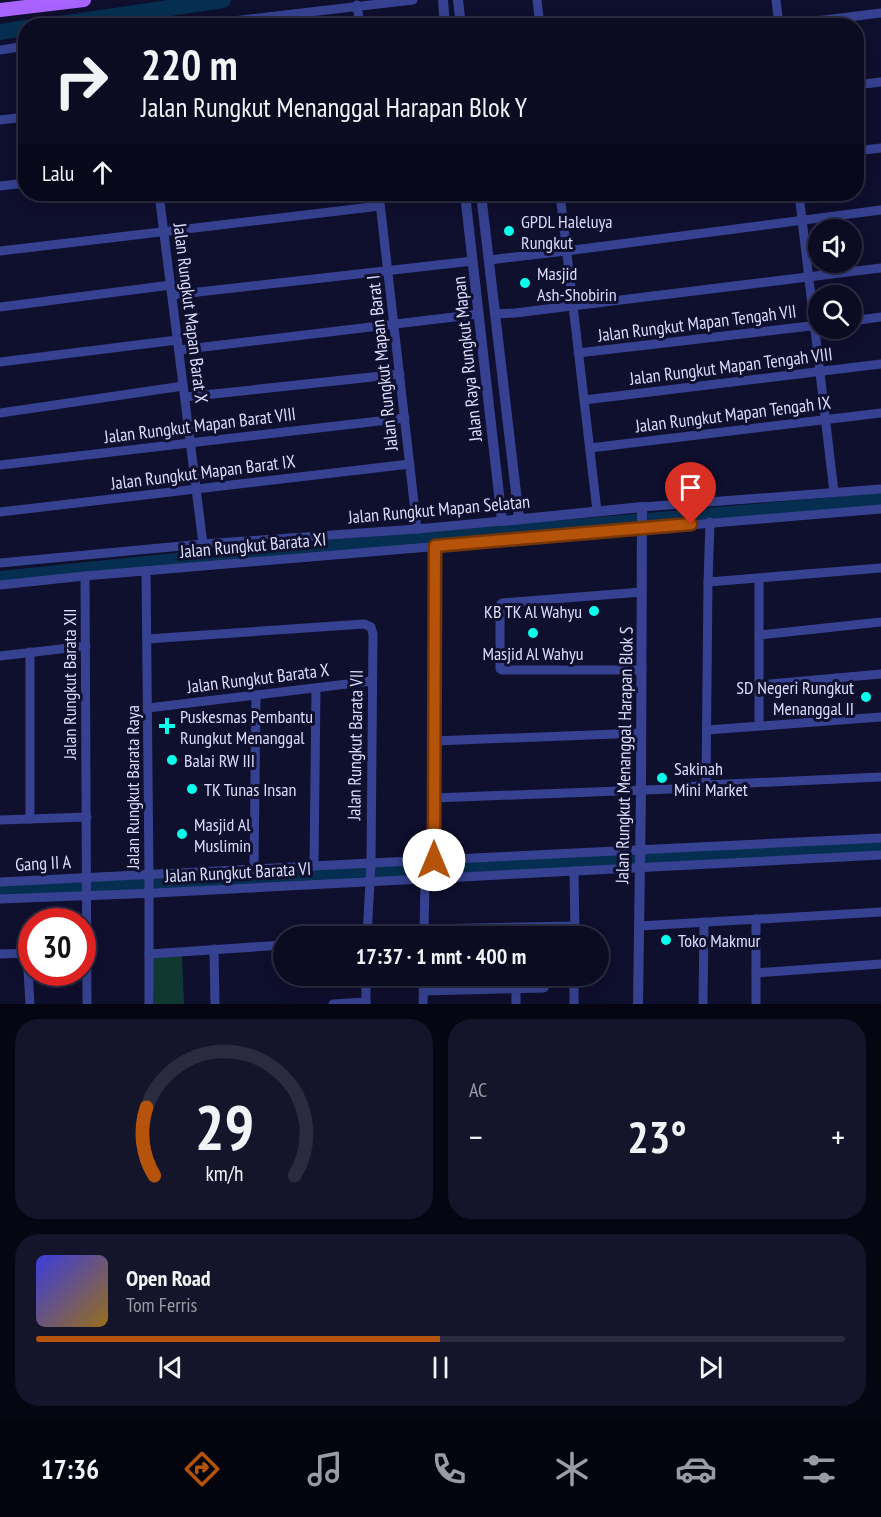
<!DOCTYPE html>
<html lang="id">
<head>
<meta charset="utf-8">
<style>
  body { margin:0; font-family:"PT Sans Narrow",sans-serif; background:#14142a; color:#f1f3f6; height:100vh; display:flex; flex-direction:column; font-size:22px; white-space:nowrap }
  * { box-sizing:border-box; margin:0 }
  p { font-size:20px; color:#9a9ba5 }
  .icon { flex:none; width:33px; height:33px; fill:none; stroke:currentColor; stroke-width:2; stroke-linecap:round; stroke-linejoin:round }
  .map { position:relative; height:1004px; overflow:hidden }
  .details { display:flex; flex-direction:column; gap:15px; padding:15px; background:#060613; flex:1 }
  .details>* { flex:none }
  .banner { position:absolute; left:18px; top:18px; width:846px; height:183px; border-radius:24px; box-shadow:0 6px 24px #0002,0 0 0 2px #2b2b40; background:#0b0b22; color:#f1f3f6; overflow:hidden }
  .controls { position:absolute; left:808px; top:219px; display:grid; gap:12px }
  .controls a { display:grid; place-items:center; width:54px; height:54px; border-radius:50%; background:#0b0b22; box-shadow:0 6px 24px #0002,0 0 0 2px #2b2b40; font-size:30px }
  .speed { position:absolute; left:18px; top:908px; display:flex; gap:12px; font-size:30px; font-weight:700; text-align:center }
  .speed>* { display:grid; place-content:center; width:78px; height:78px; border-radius:50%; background:#0b0b22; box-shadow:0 6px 24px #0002,0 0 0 2px #2b2b40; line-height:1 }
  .speed .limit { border:9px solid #d22; background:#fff; color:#111 }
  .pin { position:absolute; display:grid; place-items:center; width:51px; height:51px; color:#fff; margin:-62px -26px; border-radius:50% 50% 50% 0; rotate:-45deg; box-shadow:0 0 6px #0007 }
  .pin .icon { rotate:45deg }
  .me { position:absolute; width:66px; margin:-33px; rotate:0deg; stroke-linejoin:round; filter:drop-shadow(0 0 4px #0008) }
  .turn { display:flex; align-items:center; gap:21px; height:126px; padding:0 24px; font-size:27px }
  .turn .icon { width:78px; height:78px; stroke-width:2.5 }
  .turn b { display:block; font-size:42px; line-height:51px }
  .then { display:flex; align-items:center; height:57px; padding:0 24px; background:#0003; gap:12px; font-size:22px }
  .big { font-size:45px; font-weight:600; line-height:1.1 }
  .details .tile { flex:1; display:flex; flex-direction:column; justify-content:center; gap:9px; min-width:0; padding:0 21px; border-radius:24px; background:#14142a }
  .details .dial { align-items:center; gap:0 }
  .dial svg { height:156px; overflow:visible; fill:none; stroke:#2b2b40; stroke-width:7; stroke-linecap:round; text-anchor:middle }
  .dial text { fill:#f1f3f6; stroke:none }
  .song { display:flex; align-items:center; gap:18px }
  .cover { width:72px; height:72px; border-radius:9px; background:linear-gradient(135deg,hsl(240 70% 55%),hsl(40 70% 35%)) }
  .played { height:6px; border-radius:3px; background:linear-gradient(90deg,#b45309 50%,#2b2b40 50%) }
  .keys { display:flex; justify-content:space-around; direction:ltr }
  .heat { display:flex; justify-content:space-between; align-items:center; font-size:33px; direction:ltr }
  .details .tiles { flex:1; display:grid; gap:15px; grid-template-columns:1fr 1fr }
  .tile:last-child { grid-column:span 2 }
  .trip { position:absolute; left:273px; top:926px; width:336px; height:60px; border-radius:30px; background:#0b0b22; box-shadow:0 6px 24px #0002,0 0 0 2px #2b2b40; font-weight:600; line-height:60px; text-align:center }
  .tabs { display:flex; height:96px; justify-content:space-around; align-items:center; background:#04040e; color:#9a9ba5 }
  .tabs .icon { width:42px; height:42px }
  .tabs .selected { color:#b45309 }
  .tabs b { font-size:27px; color:#f1f3f6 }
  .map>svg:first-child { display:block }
  .green { fill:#113830 }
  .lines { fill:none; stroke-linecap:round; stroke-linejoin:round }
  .river { stroke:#062e50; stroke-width:16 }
  .minor { stroke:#364291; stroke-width:9 }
  .tertiary { stroke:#364291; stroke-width:10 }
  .primary { stroke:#a963ff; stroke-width:14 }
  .route-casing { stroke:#753606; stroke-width:15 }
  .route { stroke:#b45309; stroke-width:10 }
  .poi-dot { fill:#08ffed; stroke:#0f0f2e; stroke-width:2 }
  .labels { text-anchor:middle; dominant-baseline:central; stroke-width:6; stroke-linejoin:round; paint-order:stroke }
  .poi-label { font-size:18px; fill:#dcdeff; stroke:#0f0f2e; text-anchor:start }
  .street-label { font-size:18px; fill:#dcdeff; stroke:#0f0f2e }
</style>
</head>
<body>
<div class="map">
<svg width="881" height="1004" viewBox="0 0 881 1004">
  <rect width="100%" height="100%" fill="#0f0f2e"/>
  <polygon class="green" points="182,956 184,1004 154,1004 152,957"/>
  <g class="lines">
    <g class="river">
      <polyline points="46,26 223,0"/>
      <polyline points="0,32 26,28"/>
      <polyline points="0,579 155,563 881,501"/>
      <polyline points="0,890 881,847"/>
    </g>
    <g class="minor">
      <polyline points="537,0 540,26"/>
      <polyline points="776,0 779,26"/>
      <polyline points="357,5 360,26"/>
      <polyline points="190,26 413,0"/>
      <polyline points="776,26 881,13"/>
      <polyline points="0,50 26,46"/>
      <polyline points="856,85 881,82"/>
      <polyline points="0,120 26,117"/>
      <polyline points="856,151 881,148"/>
      <polyline points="0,186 26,183"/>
      <polyline points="159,194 203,544"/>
      <polyline points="379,194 417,529"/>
      <polyline points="560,194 597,511"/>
      <polyline points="799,194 834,492"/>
      <polyline points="0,251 380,206"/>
      <polyline points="489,260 566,251 881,210"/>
      <polyline points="172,295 473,261"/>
      <polyline points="0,307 171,285"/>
      <polyline points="495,314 515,313 881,268"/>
      <polyline points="852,321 881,317"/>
      <polyline points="179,350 479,314"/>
      <polyline points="578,353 819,325"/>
      <polyline points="0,362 177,340"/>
      <polyline points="185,397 400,374"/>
      <polyline points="584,400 881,364"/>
      <polyline points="0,413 183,386"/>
      <polyline points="590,448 881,413"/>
      <polyline points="0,465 405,418"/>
      <polyline points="642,507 881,489"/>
      <polyline points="0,512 410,464"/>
      <polyline points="0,563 203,544 417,529 502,521"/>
      <polyline points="146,571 149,874 149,1004"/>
      <polyline points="85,576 87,1004"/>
      <polyline points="708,582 881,568"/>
      <polyline points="0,585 85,576 881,509"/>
      <polyline points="759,635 881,622"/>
      <polyline points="147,639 364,624 371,627 373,634 371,863 881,838"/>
      <polyline points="0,656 86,646"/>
      <polyline points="642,670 502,670 500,669 500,605 502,603 642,592"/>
      <polyline points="759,685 881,674"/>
      <polyline points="148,708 372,681"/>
      <polyline points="759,725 759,578"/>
      <polyline points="707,730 881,717"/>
      <polyline points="434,741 641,733"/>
      <polyline points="706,785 708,582 710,522"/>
      <polyline points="434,798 671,789 706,785 881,777"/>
      <polyline points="30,819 30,652"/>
      <polyline points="0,820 87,817"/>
      <polyline points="434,860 435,546"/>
      <polyline points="314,866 316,688"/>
      <polyline points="254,869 256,695"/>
      <polyline points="574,871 575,936"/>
      <polyline points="0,882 371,863 367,936"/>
      <polyline points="0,899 156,893 881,855"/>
      <polyline points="639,926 881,912"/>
      <polyline points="424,929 575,926"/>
      <polyline points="424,936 425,878"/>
      <polyline points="214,949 215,1004"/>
      <polyline points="27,953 30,1004"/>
      <polyline points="0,954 32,953"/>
      <polyline points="149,954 284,945"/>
      <polyline points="756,973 881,964"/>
      <polyline points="423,991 544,988"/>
      <polyline points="333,1004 366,1002"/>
      <polyline points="366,1004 366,975"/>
      <polyline points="423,1004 424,975"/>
      <polyline points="516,1004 516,988"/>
      <polyline points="574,1004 574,975"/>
      <polyline points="703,1004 704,922"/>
      <polyline points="756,1004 756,919"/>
    </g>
    <g class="tertiary">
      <polyline points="443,0 445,26"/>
      <polyline points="458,0 461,26"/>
      <polyline points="465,194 502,521 642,507 641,790 638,1004"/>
      <polyline points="481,194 519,518"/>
    </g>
    <polyline class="primary" points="0,10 84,0"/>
  </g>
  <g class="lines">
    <g class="route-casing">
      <polyline id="route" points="434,860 435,546 691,524"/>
    </g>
    <use href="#route" class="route"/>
  </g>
  <g class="poi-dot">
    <circle cx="509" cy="231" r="6"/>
    <circle cx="525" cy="283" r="6"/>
    <circle cx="594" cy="611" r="6"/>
    <circle cx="533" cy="633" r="6"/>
    <circle cx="866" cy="697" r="6"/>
    <path d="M164 717h6v6h6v6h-6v6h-6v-6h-6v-6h6z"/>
    <circle cx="172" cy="760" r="6"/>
    <circle cx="662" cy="778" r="6"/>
    <circle cx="192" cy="789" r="6"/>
    <circle cx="182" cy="834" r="6"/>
    <circle cx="666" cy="940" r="6"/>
  </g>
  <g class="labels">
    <g class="poi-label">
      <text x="521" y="221">GPDL Haleluya<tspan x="521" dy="21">Rungkut</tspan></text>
      <text x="537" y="273">Masjid<tspan x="537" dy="21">Ash-Shobirin</tspan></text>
      <text x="582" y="611" text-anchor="end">KB TK Al Wahyu</text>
      <text x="533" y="653" text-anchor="middle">Masjid Al Wahyu</text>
      <text x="854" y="687" text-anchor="end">SD Negeri Rungkut<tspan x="854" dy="21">Menanggal II</tspan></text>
      <text x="180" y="716">Puskesmas Pembantu<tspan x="180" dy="21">Rungkut Menanggal</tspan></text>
      <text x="184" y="760">Balai RW III</text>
      <text x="674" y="768">Sakinah<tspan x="674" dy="21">Mini Market</tspan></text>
      <text x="204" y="789">TK Tunas Insan</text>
      <text x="194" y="824">Masjid Al<tspan x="194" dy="21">Muslimin</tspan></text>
      <text x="678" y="940">Toko Makmur</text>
    </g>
    <g class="street-label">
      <text transform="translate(191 313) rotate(83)">Jalan Rungkut Mapan Barat X</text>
      <text transform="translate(697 323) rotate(-7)">Jalan Rungkut Mapan Tengah VII</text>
      <text transform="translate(467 359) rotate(-96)">Jalan Raya Rungkut Mapan</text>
      <text transform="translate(382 363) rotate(-96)">Jalan Rungkut Mapan Barat I</text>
      <text transform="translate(731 366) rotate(-7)">Jalan Rungkut Mapan Tengah VIII</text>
      <text transform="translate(733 414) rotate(-7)">Jalan Rungkut Mapan Tengah IX</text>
      <text transform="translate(200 425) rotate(-7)">Jalan Rungkut Mapan Barat VIII</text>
      <text transform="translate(203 472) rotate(-7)">Jalan Rungkut Mapan Barat IX</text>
      <text transform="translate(439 509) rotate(-5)">Jalan Rungkut Mapan Selatan</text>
      <text transform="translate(253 545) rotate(-5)">Jalan Rungkut Barata XI</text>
      <text transform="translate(258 678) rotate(-7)">Jalan Rungkut Barata X</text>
      <text transform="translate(69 684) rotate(-90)">Jalan Rungkut Barata XII</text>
      <text transform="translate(355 745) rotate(-89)">Jalan Rungkut Barata VII</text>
      <text transform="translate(624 755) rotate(-89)">Jalan Rungkut Menanggal Harapan Blok S</text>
      <text transform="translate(132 787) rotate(-90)">Jalan Rungkut Barata Raya</text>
      <text transform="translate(43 863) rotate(-3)">Gang II A</text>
      <text transform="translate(238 872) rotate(-3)">Jalan Rungkut Barata VI</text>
    </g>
  </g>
</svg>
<div class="controls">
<a><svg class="icon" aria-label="sound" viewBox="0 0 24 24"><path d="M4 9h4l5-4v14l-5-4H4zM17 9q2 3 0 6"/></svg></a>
<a><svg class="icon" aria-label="search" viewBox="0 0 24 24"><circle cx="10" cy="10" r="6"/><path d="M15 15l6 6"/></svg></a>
</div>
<div class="speed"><div class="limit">30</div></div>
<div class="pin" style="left:691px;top:524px;background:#d93025"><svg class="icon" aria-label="arrive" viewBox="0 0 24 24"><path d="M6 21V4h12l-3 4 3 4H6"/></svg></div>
<svg class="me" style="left:434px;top:860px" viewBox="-20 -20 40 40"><circle r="19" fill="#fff"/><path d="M0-13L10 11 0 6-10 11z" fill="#b45309"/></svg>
<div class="trip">17:37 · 1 mnt · 400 m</div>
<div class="banner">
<div class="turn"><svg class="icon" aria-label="right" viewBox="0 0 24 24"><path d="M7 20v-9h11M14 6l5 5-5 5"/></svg><div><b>220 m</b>Jalan Rungkut Menanggal Harapan Blok Y</div></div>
<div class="then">Lalu<svg class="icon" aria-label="ahead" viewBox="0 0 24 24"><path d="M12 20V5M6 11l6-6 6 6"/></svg></div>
</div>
</div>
<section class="details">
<div class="tiles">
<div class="tile dial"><svg viewBox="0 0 100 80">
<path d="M14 69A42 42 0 1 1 86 69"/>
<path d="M14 69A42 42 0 0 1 10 34" stroke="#b45309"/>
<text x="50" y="56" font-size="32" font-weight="700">29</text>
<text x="50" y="72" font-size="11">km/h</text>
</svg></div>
<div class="tile"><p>AC</p>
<div class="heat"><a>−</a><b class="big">23°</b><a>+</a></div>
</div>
<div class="tile">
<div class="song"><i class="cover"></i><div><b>Open Road</b><p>Tom Ferris</p></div></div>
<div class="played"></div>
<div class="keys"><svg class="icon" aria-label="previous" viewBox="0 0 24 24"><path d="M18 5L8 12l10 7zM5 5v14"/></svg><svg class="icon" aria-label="pause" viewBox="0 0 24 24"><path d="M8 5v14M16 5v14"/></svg><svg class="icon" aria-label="next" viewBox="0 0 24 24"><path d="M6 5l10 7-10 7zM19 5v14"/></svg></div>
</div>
</div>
</section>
<nav class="tabs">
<b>17:36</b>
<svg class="icon selected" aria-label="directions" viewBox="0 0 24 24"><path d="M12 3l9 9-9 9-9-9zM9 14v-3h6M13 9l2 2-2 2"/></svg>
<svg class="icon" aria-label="music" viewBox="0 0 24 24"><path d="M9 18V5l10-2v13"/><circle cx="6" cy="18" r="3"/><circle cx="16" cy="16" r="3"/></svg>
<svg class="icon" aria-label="phone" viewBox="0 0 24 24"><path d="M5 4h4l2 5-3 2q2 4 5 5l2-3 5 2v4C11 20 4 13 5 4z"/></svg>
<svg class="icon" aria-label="climate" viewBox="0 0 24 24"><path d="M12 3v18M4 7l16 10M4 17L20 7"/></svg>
<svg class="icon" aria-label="car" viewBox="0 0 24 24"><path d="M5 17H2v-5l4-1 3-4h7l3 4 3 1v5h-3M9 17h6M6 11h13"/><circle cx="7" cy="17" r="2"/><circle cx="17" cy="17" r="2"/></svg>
<svg class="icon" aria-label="filters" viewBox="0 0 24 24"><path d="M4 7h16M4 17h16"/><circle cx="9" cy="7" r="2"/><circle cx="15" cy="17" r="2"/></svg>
</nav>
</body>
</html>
